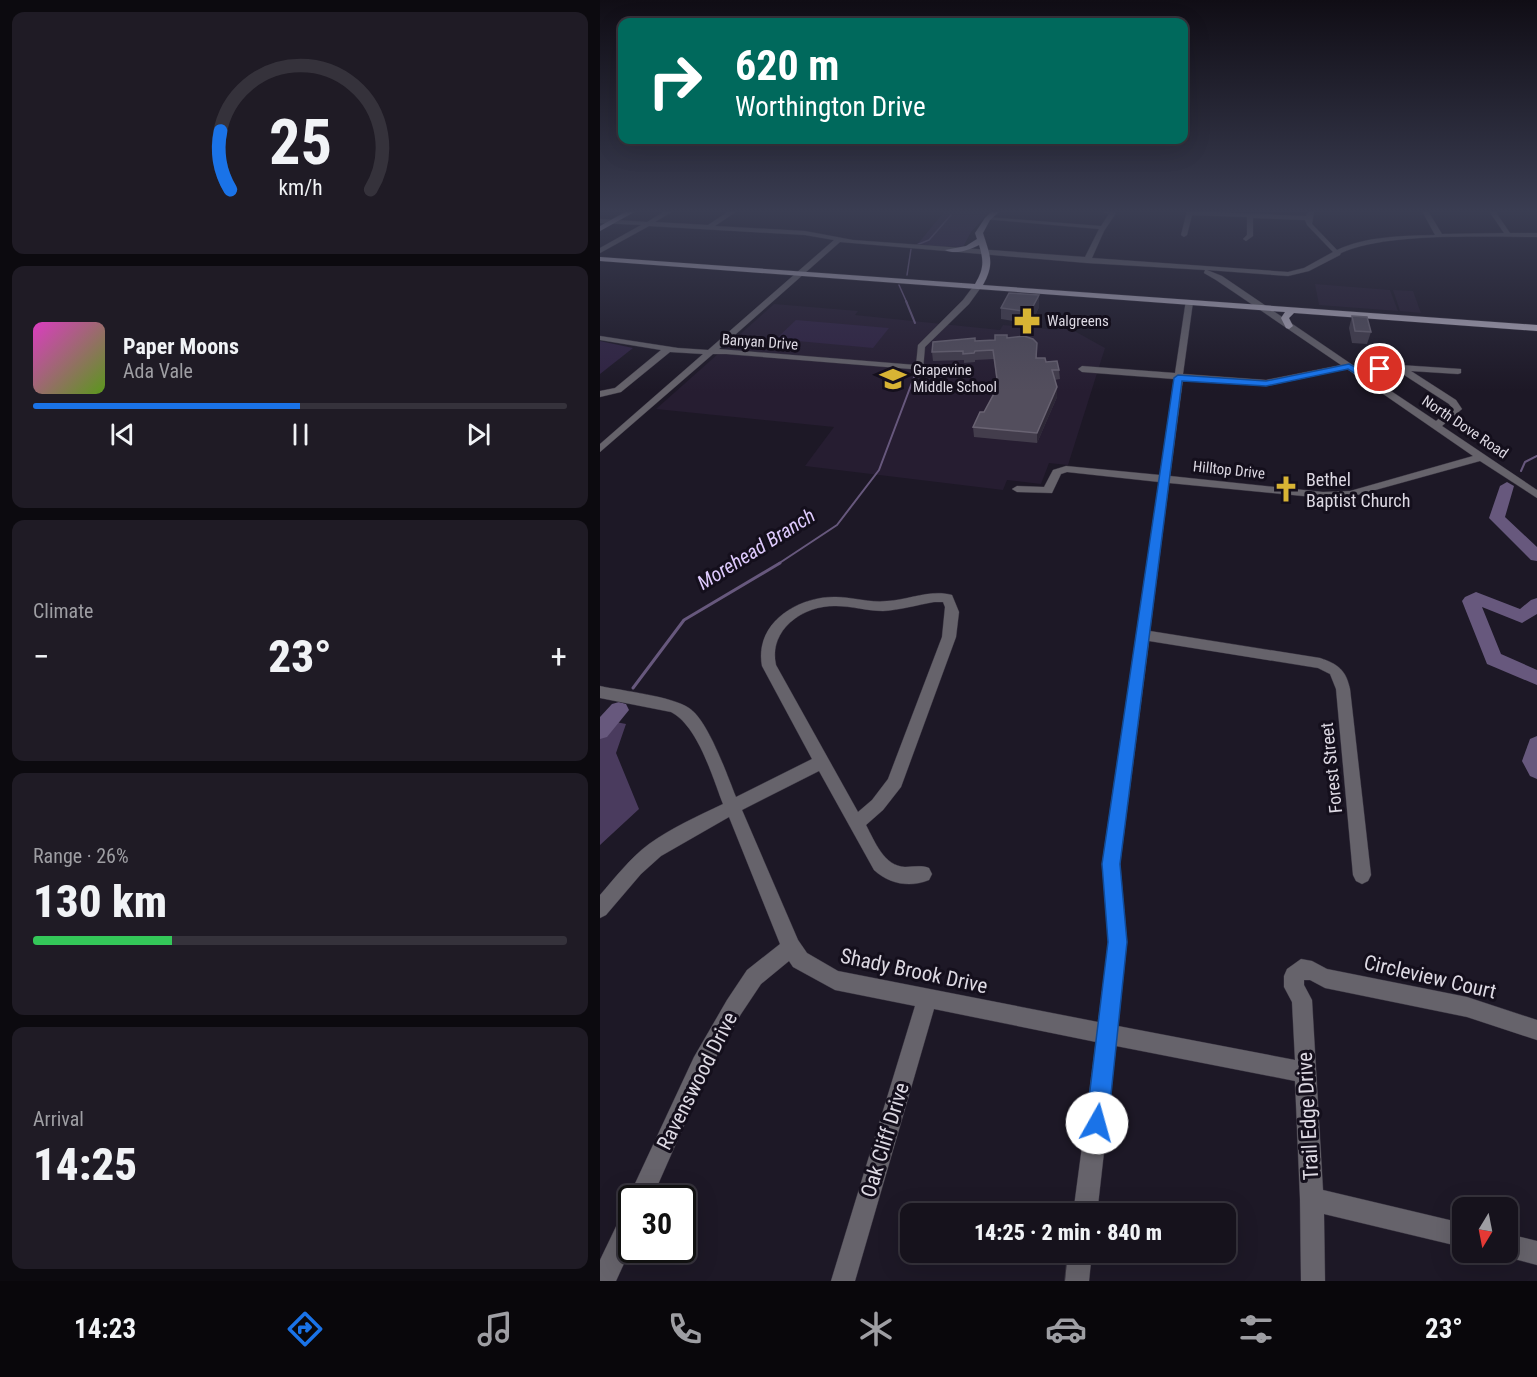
<!DOCTYPE html>
<html lang="en">
<head>
<meta charset="utf-8">
<style>
  body { margin:0; font-family:"Roboto Condensed",sans-serif; background:#1f1b25; color:#f1f3f6; height:100vh; display:flex; flex-direction:column; font-size:22px; white-space:nowrap }
  * { box-sizing:border-box; margin:0 }
  p { font-size:20px; color:#9e9ea3 }
  .icon { flex:none; width:33px; height:33px; fill:none; stroke:currentColor; stroke-width:2; stroke-linecap:round; stroke-linejoin:round }
  .map { position:relative; flex:1; overflow:hidden }
  .details { display:flex; flex-direction:column; gap:12px; padding:12px; background:#0c0a0f; width:600px }
  .details>* { flex:none }
  .banner { position:absolute; left:18px; top:18px; width:570px; height:126px; border-radius:12px; box-shadow:0 6px 24px #0002,0 0 0 2px #35323b; background:#00695c; color:#fff; overflow:hidden }
  .needle { width:39px; rotate:190deg }
  .fabs { position:absolute; left:852px; top:1197px; display:grid; gap:12px }
  .fabs a { display:grid; place-items:center; width:66px; height:66px; border-radius:12px; background:#16121c; box-shadow:0 6px 24px #0002,0 0 0 2px #35323b; font-size:30px }
  .speed { position:absolute; left:18px; top:1185px; display:flex; gap:12px; font-size:30px; font-weight:700; text-align:center }
  .speed>* { display:grid; place-content:center; width:78px; height:78px; border-radius:50%; background:#16121c; box-shadow:0 6px 24px #0002,0 0 0 2px #35323b; line-height:1 }
  .speed .limit { border:3px solid #111; border-radius:9px; background:#fff; color:#111 }
  .pin { position:absolute; display:grid; place-items:center; width:51px; height:51px; color:#fff; margin:-26px; border:3px solid #fff; border-radius:50%; box-shadow:0 2px 6px #0007 }
  .me { position:absolute; width:66px; margin:-33px; rotate:7deg; stroke-linejoin:round; filter:drop-shadow(0 0 4px #0008) }
  .turn { display:flex; align-items:center; gap:21px; height:126px; padding:0 18px; font-size:27px }
  .turn .icon { width:78px; height:78px; stroke-width:2.5 }
  .turn b { display:block; font-size:42px; line-height:51px }
  .big { font-size:45px; font-weight:800; line-height:1.1 }
  .details .tile { flex:1; display:flex; flex-direction:column; justify-content:center; gap:9px; min-width:0; padding:0 21px; border-radius:12px; background:#1f1b25 }
  .details .dial { align-items:center; gap:0 }
  .dial svg { height:156px; overflow:visible; fill:none; stroke:#35323b; stroke-width:7; stroke-linecap:round; text-anchor:middle }
  .dial text { fill:#f1f3f6; stroke:none }
  .song { display:flex; align-items:center; gap:18px }
  .cover { width:72px; height:72px; border-radius:9px; background:linear-gradient(135deg,hsl(310 70% 55%),hsl(90 70% 35%)) }
  .played { height:6px; border-radius:3px; background:linear-gradient(90deg,#1a73e8 50%,#35323b 50%) }
  .keys { display:flex; justify-content:space-around; direction:ltr }
  .heat { display:flex; justify-content:space-between; align-items:center; font-size:33px; direction:ltr }
  .charge { height:9px; border-radius:4px; background:linear-gradient(90deg,#34c759 26%,#35323b 0) }
  .trip { position:absolute; left:300px; top:1203px; width:336px; height:60px; border-radius:12px; background:#16121c; box-shadow:0 6px 24px #0002,0 0 0 2px #35323b; font-weight:800; line-height:60px; text-align:center }
  .tab-bar { display:flex; height:96px; justify-content:space-around; align-items:center; background:#09070b; color:#9e9ea3 }
  .tab-bar .icon { width:42px; height:42px }
  .tab-bar .selected { color:#1a73e8 }
  .tab-bar b { font-size:27px; color:#f1f3f6 }
  main { display:flex; flex:1; min-height:0 }
  .map>svg:first-child { display:block }
  .built { fill:#261d31 }
  .green { fill:#302343 }
  .forest { fill:#4a3b5e }
  .lines { fill:none; stroke-linecap:round; stroke-linejoin:round }
  .stream-far2 { stroke:#67587d; stroke-width:1.5 }
  .stream-far1 { stroke:#67587d; stroke-width:2 }
  .stream { stroke:#67587d; stroke-width:3 }
  .river { fill:#67587d; fill-rule:evenodd }
  .minor-casing { stroke:#383340; stroke-width:1 }
  .major-casing { stroke:#383340; stroke-width:1 }
  .minor { fill:#66636b; fill-rule:evenodd }
  .major { fill:#b3adbd; fill-rule:evenodd }
  .wall { fill:#433d4c }
  .shaded-wall { fill:#2d2736 }
  .building { fill:#534e5d; stroke:#696372; stroke-width:1.5 }
  .route { fill:#1a73e8; stroke:#114b97; stroke-width:1.5 }
  .labels { text-anchor:middle; dominant-baseline:central; stroke-width:6; stroke-linejoin:round; paint-order:stroke }
  .far-poi-label { font-size:15px; fill:#ddd9e3; stroke:#140f1c; text-anchor:start }
  .far-street-label { font-size:15px; fill:#ddd9e3; stroke:#140f1c }
  .poi-label { font-size:18px; fill:#ddd9e3; stroke:#140f1c; text-anchor:start }
  .street-label { font-size:18px; fill:#ddd9e3; stroke:#140f1c }
  .water-label { font-size:20px; font-style:italic; fill:#dfcbfe; stroke:#140f1c }
  .near-street-label { font-size:21px; fill:#ddd9e3; stroke:#140f1c }
</style>
</head>
<body>
<main>
<section class="details">
<div class="tile dial"><svg viewBox="0 0 100 80">
<path d="M14 69A42 42 0 1 1 86 69"/>
<path d="M14 69A42 42 0 0 1 9 39" stroke="#1a73e8"/>
<text x="50" y="56" font-size="32" font-weight="700">25</text>
<text x="50" y="72" font-size="11">km/h</text>
</svg></div>
<div class="tile">
<div class="song"><i class="cover"></i><div><b>Paper Moons</b><p>Ada Vale</p></div></div>
<div class="played"></div>
<div class="keys"><svg class="icon" aria-label="previous" viewBox="0 0 24 24"><path d="M18 5L8 12l10 7zM5 5v14"/></svg><svg class="icon" aria-label="pause" viewBox="0 0 24 24"><path d="M8 5v14M16 5v14"/></svg><svg class="icon" aria-label="next" viewBox="0 0 24 24"><path d="M6 5l10 7-10 7zM19 5v14"/></svg></div>
</div>
<div class="tile"><p>Climate</p>
<div class="heat"><a>−</a><b class="big">23°</b><a>+</a></div>
</div>
<div class="tile"><p>Range · 26%</p><b class="big">130 km</b><div class="charge"></div></div>
<div class="tile"><p>Arrival</p><b class="big">14:25</b></div>
</section>
<div class="map">
<svg width="937" height="1281" viewBox="0 0 937 1281">
  <rect width="100%" height="100%" fill="#1d1826"/>
  <g class="built">
    <polygon points="715,284 790,290 798,311 719,305"/>
    <polygon points="793,290 813,291 821,313 800,311"/>
    <polygon points="174,304 258,311 255,315 400,330 403,325 457,330 460,323 505,348 468,465 449,463 441,484 407,480 403,490 205,466 234,427 56,409"/>
  </g>
  <g class="green">
    <polygon points="345,211 390,211 371,232 363,247 316,246"/>
    <polygon points="196,320 289,328 273,348 176,339"/>
    <polygon points="0,341 33,348 0,374"/>
  </g>
  <polygon class="forest" points="0,719 26,724 16,753 39,809 0,845"/>
  <g class="lines">
    <g class="stream-far2">
      <polyline points="314,246 329,240 351,215"/>
      <polyline points="307,275 311,249"/>
      <polyline points="299,285 307,303"/>
    </g>
    <g class="stream-far1">
      <polyline points="306,301 315,323"/>
      <polyline points="921,471 925,462 937,456"/>
      <polyline points="178,564 237,525 279,470 316,372"/>
    </g>
    <polyline class="stream" points="33,688 84,620 180,563"/>
    <g class="river">
      <polygon points="907,482 914,486 905,517 937,547 937,561 931,560 889,518 900,486"/>
      <polygon points="876,592 920,609 931,600 937,598 937,614 922,623 882,607 901,654 937,670 937,685 887,664 862,601 865,597"/>
      <polygon points="19,702 26,704 29,710 7,737 0,739 0,717 12,704"/>
      <polygon points="937,736 937,779 930,776 922,761 930,739"/>
    </g>
    <g class="minor-casing">
      <g id="minor">
        <path d="M65,211H73L55,222L108,225L129,211H137L115,226L205,231L253,240L485,257L499,229L384,219L387,217L501,226L509,214L500,211L516,213L504,231L492,258L688,272L704,268L733,252L707,225L705,220L653,218V236L646,241L643,239L647,235V217L592,215L587,235L584,237L581,235L587,211L706,216L708,211H714L712,224L737,250C766,236 803,236 835,235L822,211H828L842,234L904,233L889,211H895L910,233H937V237C885,237 786,232 741,253L740,255L709,271L688,276L607,270L622,276L760,370L800,365L861,369V373L858,374L811,371L856,400L862,409L842,426L937,490V498L880,461L750,497L723,498L569,483L550,631L720,658C738,664 746,670 750,689L771,875L768,881L762,884L756,881L753,875L736,689L730,674L718,668L549,641L520,864L527,942L518,1026L695,1060L692,1002L684,987V976L687,969L701,959L712,961L727,969L867,997L937,1020V1040L867,1017L725,988L710,980H704V985L712,1000L723,1190L862,1223V1247L724,1214L725,1281H701L700,1199L695,1081L516,1046L497,1214H473L496,1042L334,1009L255,1281H231L315,1006L235,990L193,967L189,961L161,984L141,1014L108,1071L52,1198H32V1206L28,1198L32,1190L94,1057L127,1000L147,970L180,944L129,817L61,856L41,874L6,915L0,918V895C15,878 30,858 49,844C71,828 98,816 123,804C112,776 98,726 71,712L0,698V686C23,691 71,696 89,708C108,720 127,775 136,797L212,759L162,666C154,623 198,596 236,597C253,597 269,603 287,601C308,600 331,589 352,595L359,612L356,637L301,787L283,810L266,825C275,842 284,866 305,867C313,867 321,865 329,868L332,874L329,880C310,888 289,884 274,870L219,771L142,810L198,940L207,953L238,971L498,1022L509,942L502,864L559,482L467,472L461,474L452,493L417,492L412,489L417,486L444,487L453,470L466,466L560,475L574,379L482,372L478,369L482,366L575,373L586,300L593,302L583,374L666,380L741,365L616,280L604,273L605,270L487,263L240,242L119,349L316,365L318,345L363,300L375,284H381L382,286L369,304L325,347L323,370L126,354H113L0,452V444L103,354L70,352L21,392L0,397V391L15,388L61,350L0,340V336L78,348L108,350L234,240L205,235L49,226L0,253V248L41,225L0,223V219L47,222ZM747,369L873,456L750,491L723,492L570,476L583,379L666,386ZM798,371L849,404L852,408L836,421L767,375ZM334,602H343L345,607L342,637L288,779L272,800L258,812L176,665C168,630 203,605 236,606C252,606 267,611 283,611C300,610 317,605 334,602Z"/>
        <polygon points="32,1206 32,1246 16,1281 0,1281 0,1260 24,1210"/>
        <polygon points="908,1234 937,1241 937,1265 899,1255 899,1252 908,1252"/>
        <polygon points="468,1252 492,1252 489,1281 465,1281"/>
      </g>
    </g>
    <g class="major-casing">
      <g id="major">
        <polygon points="27,211 36,211 0,231 0,226"/>
        <path d="M392,211H400L390,220L383,233C390,256 395,263 383,285L937,325V331L694,313L689,318L693,326L689,329L686,328L681,318L685,312L0,261V257L375,284C384,269 384,261 379,245C370,250 355,255 345,250L366,246L377,239L375,233L385,218Z"/>
      </g>
    </g>
    <use href="#minor" class="minor"/>
    <use href="#major" class="major"/>
  </g>
  <g class="wall">
    <polygon points="439,295 439,307 431,324 401,319 401,308"/>
    <polygon points="752,316 771,332 767,344 752,343 749,328"/>
    <polygon points="407,338 437,343 437,358 446,362 459,370 460,379 454,380 457,397 437,443 374,437 373,427 384,412 397,387 394,359 375,360 375,362 364,363 364,360 333,361 332,352 375,341 395,340"/>
  </g>
  <g class="shaded-wall">
    <polygon points="439,295 439,307 431,324 430,312"/>
    <polygon points="457,387 457,397 437,443 437,433"/>
  </g>
  <g class="building">
    <polygon points="409,293 439,295 430,312 401,308"/>
    <polygon points="752,316 767,317 771,332 755,331"/>
    <polygon points="395,335 407,335 407,338 424,336 433,339 437,343 436,358 445,358 446,362 457,361 459,370 452,370 457,387 437,433 373,427 380,412 384,412 398,386 393,350 375,351 374,353 363,354 363,351 332,352 333,342 375,338 375,341 395,340"/>
  </g>
  <linearGradient id="sky" x2="0" y2="1"><stop stop-color="#100d15"/><stop offset="0.54" stop-color="#3a3d52"/><stop offset="1" stop-color="#3a3d52" stop-opacity="0"/></linearGradient>
  <rect width="937" height="391" fill="url(#sky)"/>
  <polygon class="route" points="749,364 761,370 780,367 784,369 759,376 748,369 666,386 582,381 520,864 527,942 508,1123 505,1131 497,1134 489,1131 486,1123 508,942 502,864 574,378 578,375 666,381"/>
  <defs>
    <g id="pharmacy-bare" transform="scale(2.07)"><path d="M-2-6h4v4h4v4h-4v4h-4v-4h-4v-4h4Z" fill="#d8b434" stroke="#140f1c" stroke-width="2.5" paint-order="stroke"/></g>
    <g id="school-bare" transform="scale(2.07)"><path d="M0-5L7-2L0 1L-7-2ZM-4 1L0 2.5L4 1V4Q0 6-4 4Z" fill="#d8b434" stroke="#140f1c" stroke-width="2.5" paint-order="stroke"/></g>
    <g id="church-bare" transform="scale(2.07)"><path d="M-1.2-6h2.4v3.5h3.3v2.4h-3.3V6h-2.4V-.1h-3.3v-2.4h3.3Z" fill="#d8b434" stroke="#140f1c" stroke-width="2.5" paint-order="stroke"/></g>
  </defs>
  <g fill-rule="evenodd">
    <use href="#pharmacy-bare" x="427" y="321"/>
    <use href="#school-bare" x="293" y="379"/>
    <use href="#church-bare" x="686" y="489"/>
  </g>
  <g class="labels">
    <g class="far-poi-label">
      <text x="447" y="321">Walgreens</text>
      <text x="313" y="370">Grapevine<tspan x="313" dy="17">Middle School</tspan></text>
    </g>
    <g class="far-street-label">
      <text transform="translate(160 342) rotate(4)">Banyan Drive</text>
      <text transform="translate(865 427) rotate(34)">North Dove Road</text>
      <text transform="translate(629 470) rotate(6)">Hilltop Drive</text>
    </g>
    <g class="poi-label">
      <text x="706" y="479">Bethel<tspan x="706" dy="21">Baptist Church</tspan></text>
    </g>
    <g class="street-label">
      <text transform="translate(731 768) rotate(-96)">Forest Street</text>
    </g>
    <g class="water-label">
      <text transform="translate(156 549) rotate(-32)">Morehead Branch</text>
    </g>
    <g class="near-street-label">
      <text transform="translate(314 971) rotate(12)">Shady Brook Drive</text>
      <text transform="translate(830 977) rotate(13)">Circleview Court</text>
      <text transform="translate(97 1081) rotate(-63)">Ravenswood Drive</text>
      <text transform="translate(708 1116) rotate(-93)">Trail Edge Drive</text>
      <text transform="translate(285 1140) rotate(-73)">Oak Cliff Drive</text>
    </g>
  </g>
</svg>
<div class="fabs">
<a><svg class="needle" viewBox="-14 -14 28 28"><path d="M0-13l5 13h-10z" fill="#e53935"/><path d="M0 13l5-13h-10z" fill="#9e9ea3"/></svg></a>
</div>
<div class="speed"><div class="limit">30</div></div>
<div class="pin" style="left:780px;top:369px;background:#d93025"><svg class="icon" aria-label="arrive" viewBox="0 0 24 24"><path d="M6 21V4h12l-3 4 3 4H6"/></svg></div>
<svg class="me" style="left:497px;top:1123px" viewBox="-20 -20 40 40"><circle r="19" fill="#fff"/><path d="M0-13L10 11 0 6-10 11z" fill="#1a73e8"/></svg>
<div class="trip">14:25 · 2 min · 840 m</div>
<div class="banner">
<div class="turn"><svg class="icon" aria-label="right" viewBox="0 0 24 24"><path d="M7 20v-9h11M14 6l5 5-5 5"/></svg><div><b>620 m</b>Worthington Drive</div></div>
</div>
</div>
</main>
<nav class="tab-bar">
<b>14:23</b>
<svg class="icon selected" aria-label="directions" viewBox="0 0 24 24"><path d="M12 3l9 9-9 9-9-9zM9 14v-3h6M13 9l2 2-2 2"/></svg>
<svg class="icon" aria-label="music" viewBox="0 0 24 24"><path d="M9 18V5l10-2v13"/><circle cx="6" cy="18" r="3"/><circle cx="16" cy="16" r="3"/></svg>
<svg class="icon" aria-label="phone" viewBox="0 0 24 24"><path d="M5 4h4l2 5-3 2q2 4 5 5l2-3 5 2v4C11 20 4 13 5 4z"/></svg>
<svg class="icon" aria-label="climate" viewBox="0 0 24 24"><path d="M12 3v18M4 7l16 10M4 17L20 7"/></svg>
<svg class="icon" aria-label="car" viewBox="0 0 24 24"><path d="M5 17H2v-5l4-1 3-4h7l3 4 3 1v5h-3M9 17h6M6 11h13"/><circle cx="7" cy="17" r="2"/><circle cx="17" cy="17" r="2"/></svg>
<svg class="icon" aria-label="filters" viewBox="0 0 24 24"><path d="M4 7h16M4 17h16"/><circle cx="9" cy="7" r="2"/><circle cx="15" cy="17" r="2"/></svg>
<b>23°</b>
</nav>
</body>
</html>
